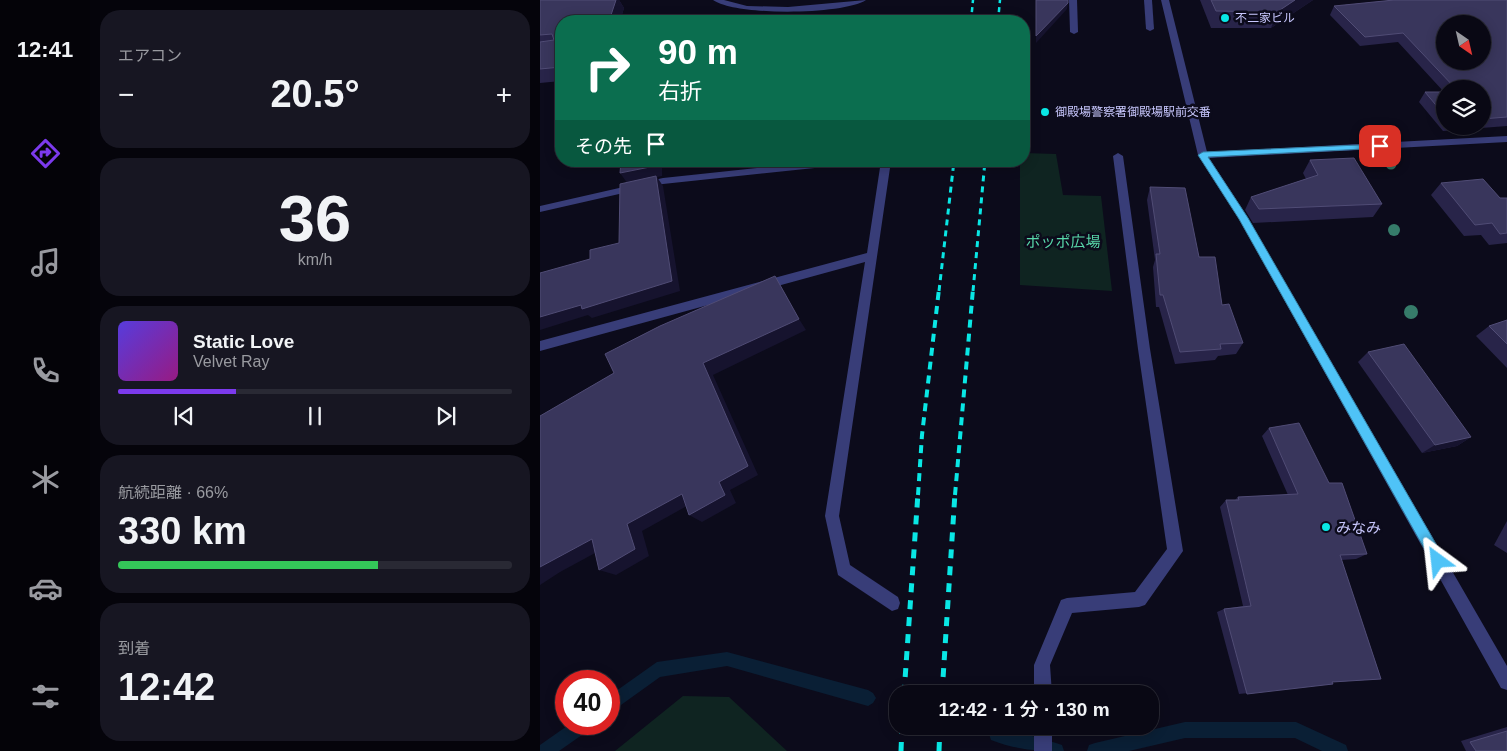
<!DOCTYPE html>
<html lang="ja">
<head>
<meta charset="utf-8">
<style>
  body { margin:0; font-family:Arial,"Noto Sans JP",sans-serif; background:#171622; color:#f1f3f6; height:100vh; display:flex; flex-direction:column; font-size:19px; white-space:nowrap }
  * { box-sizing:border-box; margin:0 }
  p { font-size:16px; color:#999aa0 }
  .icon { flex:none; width:28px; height:28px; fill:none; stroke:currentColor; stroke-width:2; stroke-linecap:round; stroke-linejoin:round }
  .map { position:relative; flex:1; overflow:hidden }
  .panel { display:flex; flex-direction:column; gap:10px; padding:10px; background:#05040b; width:450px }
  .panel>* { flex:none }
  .guide { position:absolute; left:15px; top:15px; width:475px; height:152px; border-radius:20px; box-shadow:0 2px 12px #0003,0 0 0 1px #292934; background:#0b6e4f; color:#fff; overflow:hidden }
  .needle { width:32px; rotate:146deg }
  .tools { position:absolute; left:896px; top:15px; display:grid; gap:10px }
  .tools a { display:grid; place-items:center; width:55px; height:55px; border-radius:50%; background:#090814; box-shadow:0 2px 12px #0003,0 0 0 1px #292934; font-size:25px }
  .speed { position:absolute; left:15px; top:670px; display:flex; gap:10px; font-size:25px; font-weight:700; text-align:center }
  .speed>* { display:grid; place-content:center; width:65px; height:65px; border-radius:50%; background:#090814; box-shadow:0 2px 12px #0003,0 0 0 1px #292934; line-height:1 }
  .speed .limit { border:8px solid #d22; background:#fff; color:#111 }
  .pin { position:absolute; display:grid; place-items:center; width:42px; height:42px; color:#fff; margin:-21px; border-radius:10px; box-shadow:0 2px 8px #0006 }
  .me { position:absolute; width:55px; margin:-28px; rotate:330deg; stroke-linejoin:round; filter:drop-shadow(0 0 4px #0008) }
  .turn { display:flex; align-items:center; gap:18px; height:105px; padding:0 20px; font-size:22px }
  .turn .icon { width:65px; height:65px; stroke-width:2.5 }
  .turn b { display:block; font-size:35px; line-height:42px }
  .then { display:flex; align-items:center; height:48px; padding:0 20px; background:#0003; gap:10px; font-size:19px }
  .big { font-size:38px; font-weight:600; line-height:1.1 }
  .panel .card { flex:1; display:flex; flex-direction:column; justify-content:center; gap:8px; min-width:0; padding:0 18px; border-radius:20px; background:#171622 }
  .panel .dial { align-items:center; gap:0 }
  .dial b { font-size:65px; line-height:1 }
  .song { display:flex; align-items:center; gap:15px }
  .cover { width:60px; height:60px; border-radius:8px; background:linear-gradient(135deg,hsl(250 70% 55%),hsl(310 70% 35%)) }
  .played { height:5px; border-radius:2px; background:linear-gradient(90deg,#7c3aed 30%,#292934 30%) }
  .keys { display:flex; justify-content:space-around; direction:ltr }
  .heat { display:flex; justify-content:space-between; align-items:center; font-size:28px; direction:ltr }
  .charge { height:8px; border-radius:4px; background:linear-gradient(90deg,#34c759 66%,#292934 0) }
  .trip { position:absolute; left:349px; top:685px; width:270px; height:50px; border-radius:20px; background:#090814; box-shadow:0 2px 12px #0003,0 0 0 1px #292934; font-weight:600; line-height:50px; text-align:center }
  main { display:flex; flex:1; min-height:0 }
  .dock { display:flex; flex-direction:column; width:90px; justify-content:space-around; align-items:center; background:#040308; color:#999aa0 }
  .dock .icon { width:35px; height:35px }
  .dock .current { color:#7c3aed }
  .dock b { font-size:22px; color:#f1f3f6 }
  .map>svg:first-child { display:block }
  .green { fill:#0f2421 }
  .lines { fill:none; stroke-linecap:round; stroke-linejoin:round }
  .stream { fill:#0a1f35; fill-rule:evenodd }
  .minor { fill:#383d78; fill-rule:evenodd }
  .rail-far3 { stroke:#09e7e5; stroke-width:2.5; stroke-dasharray:5 4; stroke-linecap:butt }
  .rail-far2 { stroke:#09e7e5; stroke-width:3; stroke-dasharray:6 5; stroke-linecap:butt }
  .rail-far1 { stroke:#09e7e5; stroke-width:4; stroke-dasharray:8 6; stroke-linecap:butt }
  .rail { stroke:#09e7e5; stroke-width:5; stroke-dasharray:9 8; stroke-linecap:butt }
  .tree { fill:#367c6a }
  .wall { fill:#282449; fill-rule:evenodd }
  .shaded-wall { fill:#16132e }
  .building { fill:#39365c; stroke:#504c75; fill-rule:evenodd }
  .route { fill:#4fc3f7; stroke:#337fa1 }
  .poi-dot { fill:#09e7e5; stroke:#0c0b1b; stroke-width:2 }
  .labels { text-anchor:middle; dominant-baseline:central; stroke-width:5; stroke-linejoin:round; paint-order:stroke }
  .far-poi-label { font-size:12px; fill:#c8c7fd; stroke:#0c0b1b; text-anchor:start }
  .park-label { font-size:15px; fill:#58d8aa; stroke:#0c0b1b }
  .poi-label { font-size:15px; fill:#c8c7fd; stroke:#0c0b1b; text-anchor:start }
</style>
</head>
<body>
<main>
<nav class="dock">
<b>12:41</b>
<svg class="icon current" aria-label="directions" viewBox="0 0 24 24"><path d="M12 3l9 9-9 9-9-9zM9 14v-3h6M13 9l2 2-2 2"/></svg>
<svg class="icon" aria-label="music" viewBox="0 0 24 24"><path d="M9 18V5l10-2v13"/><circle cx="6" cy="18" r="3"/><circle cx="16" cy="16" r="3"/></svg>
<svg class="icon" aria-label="phone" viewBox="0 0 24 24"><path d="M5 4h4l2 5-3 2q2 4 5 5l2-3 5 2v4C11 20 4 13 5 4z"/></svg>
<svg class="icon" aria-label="climate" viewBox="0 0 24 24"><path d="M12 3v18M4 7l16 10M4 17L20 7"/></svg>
<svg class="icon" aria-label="car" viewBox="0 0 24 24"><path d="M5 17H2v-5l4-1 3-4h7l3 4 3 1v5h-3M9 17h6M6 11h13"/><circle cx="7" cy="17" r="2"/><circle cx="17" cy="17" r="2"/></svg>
<svg class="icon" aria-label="filters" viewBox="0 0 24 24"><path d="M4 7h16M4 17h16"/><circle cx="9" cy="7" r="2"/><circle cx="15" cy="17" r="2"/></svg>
</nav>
<section class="panel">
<div class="card"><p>エアコン</p>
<div class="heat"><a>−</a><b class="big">20.5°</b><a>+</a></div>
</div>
<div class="card dial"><b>36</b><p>km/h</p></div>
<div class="card">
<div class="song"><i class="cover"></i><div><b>Static Love</b><p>Velvet Ray</p></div></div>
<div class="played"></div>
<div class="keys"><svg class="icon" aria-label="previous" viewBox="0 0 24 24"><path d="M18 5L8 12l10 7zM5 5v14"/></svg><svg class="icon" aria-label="pause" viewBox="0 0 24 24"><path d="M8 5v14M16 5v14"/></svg><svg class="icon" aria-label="next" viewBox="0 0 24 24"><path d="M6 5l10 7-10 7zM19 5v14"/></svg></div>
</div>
<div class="card"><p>航続距離 · 66%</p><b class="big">330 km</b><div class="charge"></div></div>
<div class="card"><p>到着</p><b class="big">12:42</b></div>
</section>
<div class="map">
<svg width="967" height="751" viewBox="0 0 967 751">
  <rect width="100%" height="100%" fill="#0c0b1b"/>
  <g class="green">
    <polygon points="484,153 516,154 523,195 561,196 572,291 480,285 480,161 484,161"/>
    <polygon points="143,696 189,697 247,751 75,751"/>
  </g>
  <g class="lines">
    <g class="stream">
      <polygon points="187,652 328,690 333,693 336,698 333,703 328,706 187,666 120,677 74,710 69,713 69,696 117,662"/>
      <polygon points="645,722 756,722 806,745 808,751 782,751 755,738 645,738 589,751 547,751 549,745 555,743"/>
      <polygon points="30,724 51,724 49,730 19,751 0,751 0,745"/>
      <path d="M458,726L516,743L522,745L524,751C497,751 477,750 451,740L449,734L451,728Z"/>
    </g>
    <g class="minor">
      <path d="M173,0H184L207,6L248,7L326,0C303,15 195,16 173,0Z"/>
      <polygon points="529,0 537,0 538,32 534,34 530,32"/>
      <polygon points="604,0 612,0 614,29 610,31 606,29"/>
      <polygon points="621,0 629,0 667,152 967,136 967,142 669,158 708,218 967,666 967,690 961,688 699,219 658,155"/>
      <polygon points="578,153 583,156 610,349 643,551 605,605 599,607 532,613 510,665 512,694 494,694 494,665 521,600 527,598 595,592 627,549 598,349 573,156"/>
      <polygon points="282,161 318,161 313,164 123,184 0,212 0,206 123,178"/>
      <polygon points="341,161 351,161 299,516 310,565 358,597 360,603 358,609 352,611 298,575 285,516 325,262 0,351 0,341 327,253"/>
      <rect x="494" y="726" width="18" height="25"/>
    </g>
    <g class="rail-far3">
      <polyline points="431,21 433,0"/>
      <polyline points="458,21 460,0"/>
    </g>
    <g class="rail-far2">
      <polyline points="399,291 414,161"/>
      <polyline points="433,291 445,161"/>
    </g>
    <g class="rail-far1">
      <polyline points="378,495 382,435 399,289"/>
      <polyline points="415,495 433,289"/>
    </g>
    <g class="rail">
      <polyline points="364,694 378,493"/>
      <polyline points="402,694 415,493"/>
      <polyline points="361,751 362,726"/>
      <polyline points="399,751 400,726"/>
    </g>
  </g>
  <g class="tree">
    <circle cx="851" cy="164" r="5.5"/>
    <circle cx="854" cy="230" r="6"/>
    <circle cx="871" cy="312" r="7"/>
  </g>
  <g class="wall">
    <polygon points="0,0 79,0 84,8 80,21 21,21 21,81 0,83"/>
    <polygon points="660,0 773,0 731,28 671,28"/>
    <path d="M848,0H967V126L903,131L879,102L885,92H904L858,42L820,46L790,15L794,6L847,1ZM905,89H942V126H905Z"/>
    <polygon points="770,160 842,204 833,217 713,223 705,210 711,197 766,179 763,173"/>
    <polygon points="901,183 960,198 967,198 967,243 949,245 941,235 924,236 891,195"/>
    <polygon points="610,187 659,257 682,305 703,343 696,354 678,356 675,360 635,364 619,307 616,307 613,267 615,260 607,200"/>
    <polygon points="967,320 967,368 936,336 949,326"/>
    <polygon points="828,352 931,437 917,446 882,453 818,362"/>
    <polygon points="729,428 789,483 827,554 816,559 801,560 841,679 792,682 793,684 699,694 677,612 684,609 703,606 680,507 686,500 695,500 698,497 748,495 722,436"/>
    <polygon points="967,521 967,553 954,545"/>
    <polygon points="967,727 967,751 926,751 921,741"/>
  </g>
  <g class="shaded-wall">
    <polygon points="76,0 79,0 84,8 80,21 69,21"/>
    <polygon points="755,0 773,0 731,28 737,12"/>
    <polygon points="528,3 527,9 496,43 496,36"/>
    <polygon points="115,161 122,161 122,176 117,177 123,186 140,291 52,318 48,315 0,330 0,317 41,305 132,281 88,184 80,173"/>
    <polygon points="259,319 266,330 173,375 218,475 190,490 196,503 162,522 149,515 179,482 163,363"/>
    <polygon points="931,437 917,446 882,453 895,445"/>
    <polygon points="142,494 154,502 102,531 109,556 76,575 59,570 87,524"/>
    <polygon points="52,539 68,546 20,572 0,585 0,567"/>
  </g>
  <g class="building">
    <polygon points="0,0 76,0 69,21 21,21 21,67 0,69 0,42 14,40 12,34 0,35"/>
    <polygon points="496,0 528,0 528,3 496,36"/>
    <polygon points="671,0 755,0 737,12 676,11"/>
    <path d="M854,0H967V117L942,119V89H916L863,33L825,37L794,6ZM905,24H942V61H905Z"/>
    <polygon points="885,92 905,92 905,116"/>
    <polygon points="814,158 842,204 719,209 711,197 778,175 770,160"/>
    <polygon points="81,161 115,161 115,166 80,173"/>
    <polygon points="116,176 132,281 42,309 41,305 0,317 0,273 50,259 50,250 79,243 80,184"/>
    <polygon points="943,179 960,198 967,198 967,233 960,234 952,223 935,225 901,183"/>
    <polygon points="610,187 645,188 659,257 675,257 682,305 689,304 703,343 680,344 681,349 640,352 623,295 620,295 616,254 620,254"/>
    <polygon points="235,276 259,319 163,363 208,466 179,482 185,495 149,515 142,494 87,524 95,549 59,570 52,539 0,567 0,416 74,373 65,354 120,326"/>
    <polygon points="967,320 967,344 949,326"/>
    <polygon points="864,344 931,437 895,445 828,352"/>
    <polygon points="759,423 789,483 802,483 827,554 800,555 841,679 792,682 793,684 707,694 684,609 711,606 686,500 699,500 698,497 758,494 729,428"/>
    <polygon points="967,731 967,751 936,751 930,742"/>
  </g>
  <polygon class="route" points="840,144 843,145 843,148 668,157 708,218 903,556 905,561 903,566 898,568 894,566 699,219 658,155 663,152"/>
  <g class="poi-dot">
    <circle cx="685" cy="18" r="5"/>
    <circle cx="505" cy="112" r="5"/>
    <circle cx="786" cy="527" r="5"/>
  </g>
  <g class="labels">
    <g class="far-poi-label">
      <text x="695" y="18">不二家ビル</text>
      <text x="515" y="112">御殿場警察署御殿場駅前交番</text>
    </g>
    <g class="park-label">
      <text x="523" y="241">ポッポ広場</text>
    </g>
    <g class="poi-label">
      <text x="796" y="527">みなみ</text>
    </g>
  </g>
</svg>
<div class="tools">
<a><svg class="needle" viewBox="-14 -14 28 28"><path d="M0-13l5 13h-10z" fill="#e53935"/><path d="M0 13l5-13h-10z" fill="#999aa0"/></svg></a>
<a><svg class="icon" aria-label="layers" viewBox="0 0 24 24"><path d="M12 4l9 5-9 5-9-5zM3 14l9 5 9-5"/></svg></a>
</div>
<div class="speed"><div class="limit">40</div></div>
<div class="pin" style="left:840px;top:146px;background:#d93025"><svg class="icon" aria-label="arrive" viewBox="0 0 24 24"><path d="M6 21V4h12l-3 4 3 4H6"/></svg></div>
<svg class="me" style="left:898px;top:561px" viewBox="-20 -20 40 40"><path d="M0-17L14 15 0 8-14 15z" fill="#4fc3f7" stroke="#fff" stroke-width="4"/></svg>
<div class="trip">12:42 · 1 分 · 130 m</div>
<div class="guide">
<div class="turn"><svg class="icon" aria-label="right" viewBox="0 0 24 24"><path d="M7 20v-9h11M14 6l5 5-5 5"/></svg><div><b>90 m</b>右折</div></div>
<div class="then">その先<svg class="icon" aria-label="arrive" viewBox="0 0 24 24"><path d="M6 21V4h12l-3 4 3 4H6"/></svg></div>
</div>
</div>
</main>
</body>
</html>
